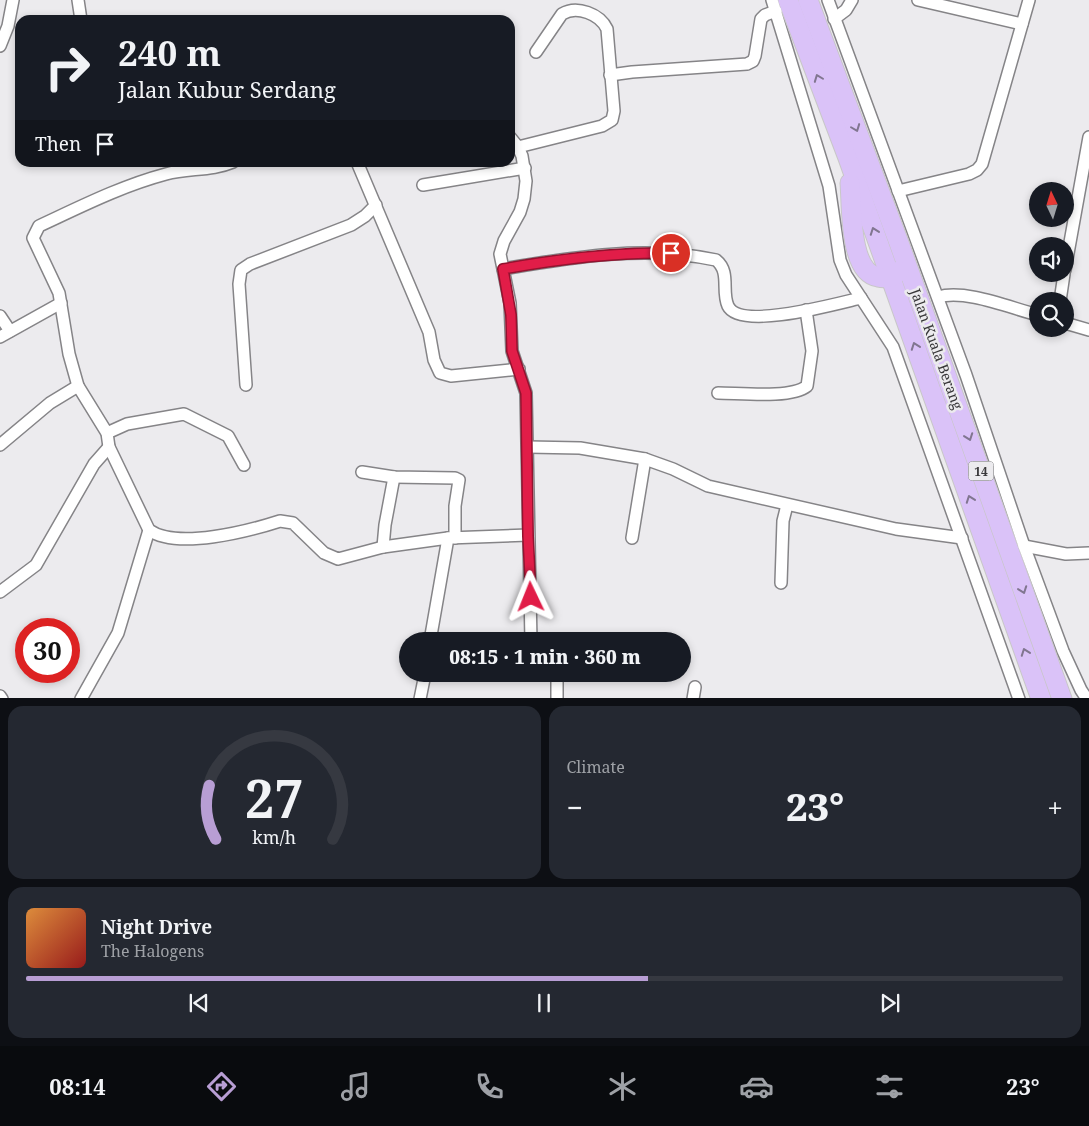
<!DOCTYPE html>
<html lang="en">
<head>
<meta charset="utf-8">
<style>
  body { margin:0; font-family:"Noto Serif",serif; background:#242831; color:#f1f3f6; height:100vh; display:flex; flex-direction:column; font-size:19px; white-space:nowrap }
  * { box-sizing:border-box; margin:0 }
  p { font-size:16px; color:#9ea1a6 }
  .icon { flex:none; width:28px; height:28px; fill:none; stroke:currentColor; stroke-width:2; stroke-linecap:round; stroke-linejoin:round }
  .map { position:relative; height:698px; overflow:hidden }
  .drawer { display:flex; flex-direction:column; gap:8px; padding:8px; background:#0d0f14; flex:1 }
  .drawer>* { flex:none }
  .guide { position:absolute; left:15px; top:15px; width:500px; height:152px; border-radius:15px; box-shadow:0 2px 8px #0003; background:#171b24; color:#f1f3f6; overflow:hidden }
  .needle { width:32px; rotate:356deg }
  .controls { position:absolute; left:1029px; top:182px; display:grid; gap:10px }
  .controls a { display:grid; place-items:center; width:45px; height:45px; border-radius:50%; background:#171b24; box-shadow:0 2px 8px #0003; font-size:25px }
  .speed { position:absolute; left:15px; top:618px; display:flex; gap:10px; font-size:25px; font-weight:700; text-align:center }
  .speed>* { display:grid; place-content:center; width:65px; height:65px; border-radius:50%; background:#171b24; box-shadow:0 2px 8px #0003; line-height:1 }
  .speed .limit { border:8px solid #d22; background:#fff; color:#111 }
  .pin { position:absolute; display:grid; place-items:center; width:42px; height:42px; color:#fff; margin:-21px; border:2px solid #fff; border-radius:50%; box-shadow:0 1px 5px #0007 }
  .me { position:absolute; width:55px; margin:-28px; rotate:358deg; stroke-linejoin:round; filter:drop-shadow(0 0 4px #0008) }
  .turn { display:flex; align-items:center; gap:18px; height:105px; padding:0 20px; font-size:22px }
  .turn .icon { width:65px; height:65px; stroke-width:2.5 }
  .turn b { display:block; font-size:35px; line-height:42px }
  .then { display:flex; align-items:center; height:48px; padding:0 20px; background:#0003; gap:10px; font-size:19px }
  .big { font-size:38px; font-weight:800; line-height:1.1 }
  .drawer .tile { flex:1; display:flex; flex-direction:column; justify-content:center; gap:8px; min-width:0; padding:0 18px; border-radius:15px; background:#242831 }
  .drawer .dial { align-items:center; gap:0 }
  .dial svg { height:130px; overflow:visible; fill:none; stroke:#363941; stroke-width:7; stroke-linecap:round; text-anchor:middle }
  .dial text { fill:#f1f3f6; stroke:none }
  .song { display:flex; align-items:center; gap:15px }
  .cover { width:60px; height:60px; border-radius:8px; background:linear-gradient(135deg,hsl(30 70% 55%),hsl(0 70% 35%)) }
  .played { height:5px; border-radius:2px; background:linear-gradient(90deg,#b89ed4 60%,#363941 60%) }
  .keys { display:flex; justify-content:space-around; direction:ltr }
  .heat { display:flex; justify-content:space-between; align-items:center; font-size:28px; direction:ltr }
  .drawer .tiles { flex:1; display:grid; gap:8px; grid-template-columns:1fr 1fr }
  .tile:last-child { grid-column:span 2 }
  .trip { position:absolute; left:399px; top:632px; width:292px; height:50px; border-radius:25px; background:#171b24; box-shadow:0 2px 8px #0003; font-weight:800; line-height:50px; text-align:center }
  .dock { display:flex; height:80px; justify-content:space-around; align-items:center; background:#090b0e; color:#9ea1a6 }
  .dock .icon { width:35px; height:35px }
  .dock .on { color:#b89ed4 }
  .dock b { font-size:22px; color:#f1f3f6 }
  .map>svg:first-child { display:block }
  .lines { fill:none; stroke-linecap:round; stroke-linejoin:round }
  .minor-casing { stroke:#858487; stroke-width:14 }
  .trunk-casing { stroke:#c8c7c8; stroke-width:21 }
  .minor { stroke:#fff; stroke-width:11 }
  .trunk { stroke:#dac2f8; stroke-width:19 }
  .oneway { stroke:#817690 }
  .route-casing { stroke:#92132f; stroke-width:12 }
  .route { stroke:#e11d48; stroke-width:9 }
  .labels { text-anchor:middle; dominant-baseline:central; stroke-width:5; stroke-linejoin:round; paint-order:stroke }
  .shield { fill:#ecebee; stroke:#6f6e70; stroke-width:1 }
  .shield-label { font-size:12px; font-weight:bold; fill:#39383a }
  .street-label { font-size:14px; fill:#39383a; stroke:#ecebee }
</style>
</head>
<body>
<div class="map">
<svg width="1089" height="699" viewBox="0 0 1089 699">
  <rect width="100%" height="100%" fill="#ecebee"/>
  <g class="lines">
    <g class="minor-casing">
      <g id="minor">
        <polyline points="78,0 81,20"/>
        <polyline points="772,0 829,186 840,260 846,275 893,347 1019,699"/>
        <polyline points="828,0 966,375 1024,546 1063,651 1081,690 1087,699"/>
        <polyline points="918,0 1022,24"/>
        <polyline points="834,19 846,10 852,0"/>
        <polyline points="0,46 8,26 13,0"/>
        <polyline points="610,75 632,72 747,64 753,61 755,56 761,19 765,15 776,11"/>
        <polyline points="510,137 518,147 522,156 526,181 524,199 520,212 504,241 500,254 510,303 512,351 526,393 531,641"/>
        <path d="M518,147L602,126L612,120L614,111L607,29C600,14 577,5 562,14L536,52"/>
        <path d="M233,162C212,171 188,168 166,174C121,186 80,207 39,226L33,238L59,293L69,354L78,386L107,433L109,447L149,530C177,550 249,531 280,521L293,523L324,553L338,559L383,547L448,538L528,535"/>
        <polyline points="357,162 429,332 434,360 440,373 451,376 519,369"/>
        <polyline points="423,185 525,168"/>
        <polyline points="898,191 969,174 977,170 982,164 1029,0"/>
        <path d="M503,269C573,257 646,245 716,260C731,272 721,291 728,306C740,331 839,303 861,298"/>
        <polyline points="1065,270 1089,137"/>
        <path d="M938,297C966,289 1010,308 1038,315"/>
        <polyline points="1060,301 1064,274"/>
        <polyline points="0,316 10,331"/>
        <polyline points="1065,323 1089,330"/>
        <polyline points="0,337 61,303"/>
        <polyline points="246,385 239,284 241,270 250,264 351,225 365,216 376,205"/>
        <path d="M718,393C739,393 791,399 807,386L812,351L806,310"/>
        <polyline points="107,433 127,424 184,414 228,436 244,465"/>
        <polyline points="0,445 50,403 78,386"/>
        <polyline points="528,447 580,448 645,459 673,469 708,486 896,529 962,538"/>
        <polyline points="362,472 394,477 455,478 459,480 455,506 455,538"/>
        <polyline points="632,538 645,459"/>
        <polyline points="1024,546 1066,554 1089,553"/>
        <polyline points="383,547 385,525 394,477"/>
        <polyline points="781,583 783,521 787,505"/>
        <polyline points="0,592 36,565 94,464 109,447"/>
        <polyline points="430,641 448,538"/>
        <polyline points="554,674 557,680 557,699"/>
        <polyline points="0,696 2,699"/>
        <polyline points="81,699 118,633 149,530"/>
        <polyline points="420,699 425,674"/>
        <polyline points="693,699 695,687"/>
      </g>
    </g>
    <g class="trunk-casing">
      <g id="trunk">
        <polyline points="788,0 848,158 1041,699"/>
        <polyline points="808,0 899,243 1062,699"/>
        <path d="M850,183C852,207 849,272 878,277C886,279 894,277 899,271"/>
      </g>
    </g>
    <use href="#minor" class="minor"/>
    <use href="#trunk" class="trunk"/>
  </g>
  <defs><path id="oneway-chevron" d="M-2-3.5L2.5 0L-2 3.5" fill="none" stroke-width="1.6" stroke-linecap="round" stroke-linejoin="round" transform="scale(1.25)"/></defs>
  <g class="oneway">
    <use href="#oneway-chevron" transform="translate(818 78) rotate(-111)"/>
    <use href="#oneway-chevron" transform="translate(856 128) rotate(69)"/>
    <use href="#oneway-chevron" transform="translate(874 231) rotate(-110)"/>
    <use href="#oneway-chevron" transform="translate(915 346) rotate(-110)"/>
    <use href="#oneway-chevron" transform="translate(969 437) rotate(70)"/>
    <use href="#oneway-chevron" transform="translate(970 499) rotate(-110)"/>
    <use href="#oneway-chevron" transform="translate(1023 590) rotate(70)"/>
    <use href="#oneway-chevron" transform="translate(1025 652) rotate(-110)"/>
  </g>
  <g class="lines">
    <g class="route-casing">
      <path id="route" d="M531,597L528,536L526,393L512,351L511,315L503,269C558,259 615,252 671,253"/>
    </g>
    <use href="#route" class="route"/>
  </g>
  <g class="labels">
    <rect class="shield" x="968.5" y="461.5" width="25" height="19" rx="4"/>
    <g class="shield-label">
      <text x="981" y="471">14</text>
    </g>
    <g class="street-label">
      <text transform="translate(937 349) rotate(70)">Jalan Kuala Berang</text>
    </g>
  </g>
</svg>
<div class="controls">
<a><svg class="needle" viewBox="-14 -14 28 28"><path d="M0-13l5 13h-10z" fill="#e53935"/><path d="M0 13l5-13h-10z" fill="#9ea1a6"/></svg></a>
<a><svg class="icon" aria-label="sound" viewBox="0 0 24 24"><path d="M4 9h4l5-4v14l-5-4H4zM17 9q2 3 0 6"/></svg></a>
<a><svg class="icon" aria-label="search" viewBox="0 0 24 24"><circle cx="10" cy="10" r="6"/><path d="M15 15l6 6"/></svg></a>
</div>
<div class="speed"><div class="limit">30</div></div>
<div class="pin" style="left:671px;top:253px;background:#d93025"><svg class="icon" aria-label="arrive" viewBox="0 0 24 24"><path d="M6 21V4h12l-3 4 3 4H6"/></svg></div>
<svg class="me" style="left:531px;top:597px" viewBox="-20 -20 40 40"><path d="M0-17L14 15 0 8-14 15z" fill="#e11d48" stroke="#fff" stroke-width="4"/></svg>
<div class="trip">08:15 · 1 min · 360 m</div>
<div class="guide">
<div class="turn"><svg class="icon" aria-label="right" viewBox="0 0 24 24"><path d="M7 20v-9h11M14 6l5 5-5 5"/></svg><div><b>240 m</b>Jalan Kubur Serdang</div></div>
<div class="then">Then<svg class="icon" aria-label="arrive" viewBox="0 0 24 24"><path d="M6 21V4h12l-3 4 3 4H6"/></svg></div>
</div>
</div>
<section class="drawer">
<div class="tiles">
<div class="tile dial"><svg viewBox="0 0 100 80">
<path d="M14 69A42 42 0 1 1 86 69"/>
<path d="M14 69A42 42 0 0 1 10 36" stroke="#b89ed4"/>
<text x="50" y="56" font-size="32" font-weight="700">27</text>
<text x="50" y="72" font-size="11">km/h</text>
</svg></div>
<div class="tile"><p>Climate</p>
<div class="heat"><a>−</a><b class="big">23°</b><a>+</a></div>
</div>
<div class="tile">
<div class="song"><i class="cover"></i><div><b>Night Drive</b><p>The Halogens</p></div></div>
<div class="played"></div>
<div class="keys"><svg class="icon" aria-label="previous" viewBox="0 0 24 24"><path d="M18 5L8 12l10 7zM5 5v14"/></svg><svg class="icon" aria-label="pause" viewBox="0 0 24 24"><path d="M8 5v14M16 5v14"/></svg><svg class="icon" aria-label="next" viewBox="0 0 24 24"><path d="M6 5l10 7-10 7zM19 5v14"/></svg></div>
</div>
</div>
</section>
<nav class="dock">
<b>08:14</b>
<svg class="icon on" aria-label="directions" viewBox="0 0 24 24"><path d="M12 3l9 9-9 9-9-9zM9 14v-3h6M13 9l2 2-2 2"/></svg>
<svg class="icon" aria-label="music" viewBox="0 0 24 24"><path d="M9 18V5l10-2v13"/><circle cx="6" cy="18" r="3"/><circle cx="16" cy="16" r="3"/></svg>
<svg class="icon" aria-label="phone" viewBox="0 0 24 24"><path d="M5 4h4l2 5-3 2q2 4 5 5l2-3 5 2v4C11 20 4 13 5 4z"/></svg>
<svg class="icon" aria-label="climate" viewBox="0 0 24 24"><path d="M12 3v18M4 7l16 10M4 17L20 7"/></svg>
<svg class="icon" aria-label="car" viewBox="0 0 24 24"><path d="M5 17H2v-5l4-1 3-4h7l3 4 3 1v5h-3M9 17h6M6 11h13"/><circle cx="7" cy="17" r="2"/><circle cx="17" cy="17" r="2"/></svg>
<svg class="icon" aria-label="filters" viewBox="0 0 24 24"><path d="M4 7h16M4 17h16"/><circle cx="9" cy="7" r="2"/><circle cx="15" cy="17" r="2"/></svg>
<b>23°</b>
</nav>
</body>
</html>
